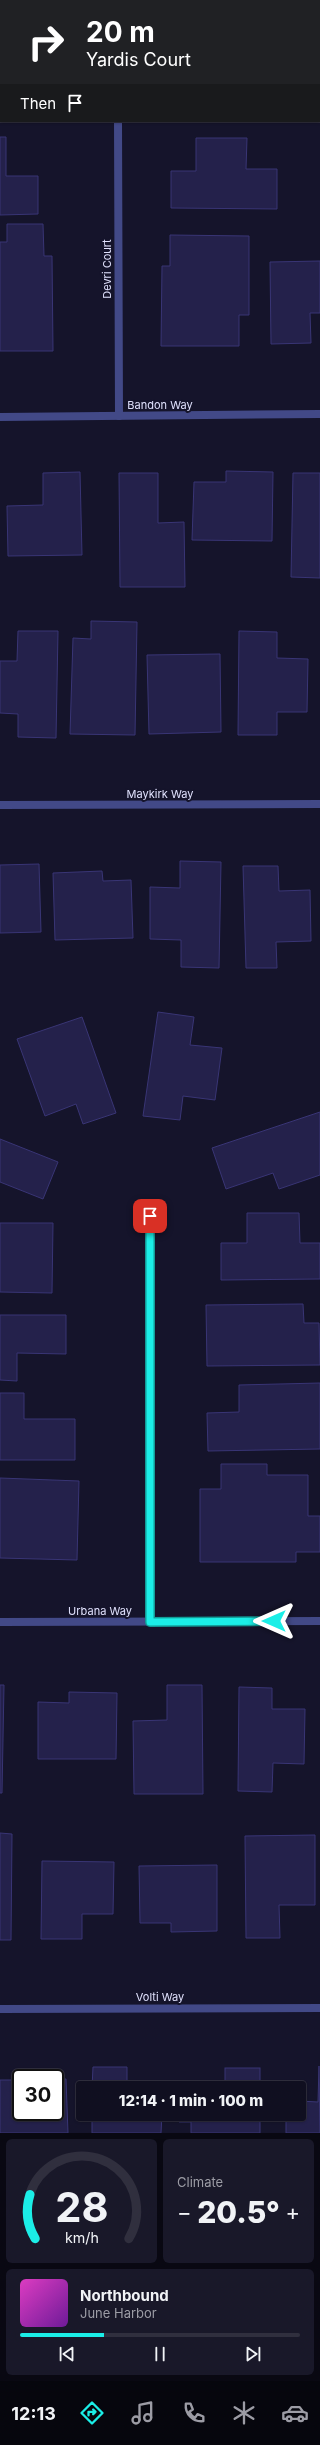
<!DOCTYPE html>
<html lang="en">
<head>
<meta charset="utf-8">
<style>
  body { margin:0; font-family:Inter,sans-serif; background:#191829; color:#f1f3f6; height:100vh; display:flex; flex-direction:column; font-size:15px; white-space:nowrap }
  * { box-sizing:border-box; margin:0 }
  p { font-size:13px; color:#9c9ca5 }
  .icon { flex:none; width:22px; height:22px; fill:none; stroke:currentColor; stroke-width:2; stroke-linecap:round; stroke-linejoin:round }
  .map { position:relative; height:2133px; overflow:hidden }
  .panel { display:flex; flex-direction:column; gap:6px; padding:6px; background:#090812; flex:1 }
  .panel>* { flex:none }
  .banner { position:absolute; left:0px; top:0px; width:320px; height:122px; box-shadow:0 1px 3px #0004,0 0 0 1px #302f3e; background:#202124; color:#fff; overflow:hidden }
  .speed { position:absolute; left:12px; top:2069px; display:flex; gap:8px; font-size:20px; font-weight:700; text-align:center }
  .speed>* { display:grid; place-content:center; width:52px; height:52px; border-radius:50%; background:#100f20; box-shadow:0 1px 3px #0004,0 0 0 1px #302f3e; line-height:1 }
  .speed .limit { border:2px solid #111; border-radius:6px; background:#fff; color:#111 }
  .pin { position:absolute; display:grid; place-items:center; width:34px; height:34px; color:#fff; margin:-17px; border-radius:8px; box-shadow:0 2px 6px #0006 }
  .me { position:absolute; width:44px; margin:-22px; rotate:270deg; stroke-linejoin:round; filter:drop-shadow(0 0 3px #0008) }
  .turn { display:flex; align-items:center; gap:14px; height:84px; padding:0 20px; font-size:18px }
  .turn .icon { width:52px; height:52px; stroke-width:2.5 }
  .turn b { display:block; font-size:28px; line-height:34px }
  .then { display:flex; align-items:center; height:38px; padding:0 20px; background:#0003; gap:8px; font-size:15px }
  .big { font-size:30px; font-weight:800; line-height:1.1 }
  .panel .tile { flex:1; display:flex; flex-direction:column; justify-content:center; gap:6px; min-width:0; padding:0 14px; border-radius:6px; background:#191829 }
  .panel .dial { align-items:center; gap:0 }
  .dial svg { height:104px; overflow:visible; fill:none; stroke:#302f3e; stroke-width:7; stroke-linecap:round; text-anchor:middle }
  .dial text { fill:#f1f3f6; stroke:none }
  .song { display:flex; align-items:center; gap:12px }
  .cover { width:48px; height:48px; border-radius:6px; background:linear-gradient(135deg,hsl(310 70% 55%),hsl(280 70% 35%)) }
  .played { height:4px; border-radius:2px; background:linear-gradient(90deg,#1beee7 30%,#302f3e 30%) }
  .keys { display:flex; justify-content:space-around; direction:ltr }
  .heat { display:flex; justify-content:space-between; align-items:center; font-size:22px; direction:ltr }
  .panel .tiles { flex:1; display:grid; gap:6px; grid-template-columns:1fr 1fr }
  .tile:last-child { grid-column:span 2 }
  .trip { position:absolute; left:76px; top:2081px; width:230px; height:40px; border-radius:4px; background:#100f20; box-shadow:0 1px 3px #0004,0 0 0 1px #302f3e; font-weight:800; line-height:40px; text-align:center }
  .tabs { display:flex; height:64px; justify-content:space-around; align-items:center; background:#06060d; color:#9c9ca5 }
  .tabs .icon { width:28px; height:28px }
  .tabs .on { color:#1beee7 }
  .tabs b { font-size:18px; color:#f1f3f6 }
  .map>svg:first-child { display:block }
  .building { fill:#24214b; stroke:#393575 }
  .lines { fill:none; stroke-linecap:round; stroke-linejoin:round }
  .minor { stroke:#424987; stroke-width:8 }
  .route-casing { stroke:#129b96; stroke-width:10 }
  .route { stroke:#1beee7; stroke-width:7 }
  .labels { text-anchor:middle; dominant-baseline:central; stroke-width:4; stroke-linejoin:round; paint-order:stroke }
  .street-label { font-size:11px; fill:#e0e1fd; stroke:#15142b }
</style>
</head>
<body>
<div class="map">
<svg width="320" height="2133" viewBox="0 0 320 2133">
  <rect width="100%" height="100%" fill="#15142b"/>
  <g class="building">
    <polygon points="0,0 39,0 39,1 1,1 0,31"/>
    <rect x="177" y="0" width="104" height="1"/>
    <polygon points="0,50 1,50 0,120"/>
    <polygon points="0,137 6,137 6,176 38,176 38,214 0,215"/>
    <polygon points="196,138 247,138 246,169 277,169 277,209 171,208 171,171 196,171"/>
    <polygon points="7,224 43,224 44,256 52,256 53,351 0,351 0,242 7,242"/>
    <polygon points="170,235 249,236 249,315 239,315 239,346 161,346 162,266 170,266"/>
    <polygon points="320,261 320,313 310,313 311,343 271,344 270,262"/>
    <polygon points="226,471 273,472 272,541 192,540 194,482 226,482"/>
    <polygon points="80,472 82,555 8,556 7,506 43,505 43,473"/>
    <polygon points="119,473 158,473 158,523 184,522 185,587 120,587"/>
    <polygon points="293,473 320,473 320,578 291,577"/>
    <polygon points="91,621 137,622 135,735 70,734 73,638 91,639"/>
    <polygon points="18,631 58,631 56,738 18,737 18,714 0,713 0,661 17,661"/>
    <polygon points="239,631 277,632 277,658 308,659 307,712 277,712 277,735 238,735"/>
    <polygon points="220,654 221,732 149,734 147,655"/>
    <polygon points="180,861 221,862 219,968 181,967 181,940 150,939 150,887 180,888"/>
    <polygon points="39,864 41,932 0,933 0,865"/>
    <polygon points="243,866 278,866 279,891 310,890 311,941 276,942 277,968 246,968"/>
    <polygon points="102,871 103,881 131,880 133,938 55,940 53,873"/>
    <polygon points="158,1012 194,1017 190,1045 222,1048 215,1100 183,1096 180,1120 143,1116"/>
    <polygon points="82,1017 116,1113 83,1124 76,1104 45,1116 17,1039"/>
    <polygon points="320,1112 320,1175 279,1189 273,1173 226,1189 212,1148"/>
    <polygon points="0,1139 58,1162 43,1199 0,1182"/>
    <polygon points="247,1213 299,1213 300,1243 320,1243 320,1279 221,1280 221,1243 247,1243"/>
    <polygon points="0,1223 53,1223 52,1293 0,1292"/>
    <polygon points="303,1304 304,1323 319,1323 320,1365 207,1366 206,1305"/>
    <polygon points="0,1315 66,1315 66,1354 17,1353 17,1381 0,1380"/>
    <polygon points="320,1383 320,1449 208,1451 207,1413 239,1412 239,1385"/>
    <polygon points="0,1393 24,1393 24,1419 75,1419 75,1460 0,1460"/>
    <polygon points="221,1464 267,1464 267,1475 308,1475 308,1516 320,1516 320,1552 296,1552 296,1562 200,1562 200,1489 221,1489"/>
    <polygon points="0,1478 79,1481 77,1560 0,1558"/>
    <polygon points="0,1685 4,1685 2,1793 0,1793"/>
    <polygon points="167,1685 202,1685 203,1794 134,1794 133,1721 167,1720"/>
    <polygon points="239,1687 272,1688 272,1709 305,1709 304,1764 273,1763 272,1792 238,1791"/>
    <polygon points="69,1692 117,1693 116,1759 38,1759 38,1702 69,1703"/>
    <polygon points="0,1833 12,1834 11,1940 0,1940"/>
    <polygon points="315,1835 315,1905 279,1905 280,1938 246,1938 245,1836"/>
    <polygon points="42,1861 114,1862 113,1914 82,1914 82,1939 41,1939"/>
    <polygon points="217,1865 217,1931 171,1932 171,1923 140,1923 139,1866"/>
    <polygon points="319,2066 320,2133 286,2133 286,2114 299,2114 299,2101 318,2102"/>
    <polygon points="93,2067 127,2067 127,2088 92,2088"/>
    <rect x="225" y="2068" width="35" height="20"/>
    <polygon points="55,2079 66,2079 68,2133 0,2133 0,2080 21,2080 21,2112 55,2112"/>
    <polygon points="92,2114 162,2114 161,2133 92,2133"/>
    <polygon points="179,2114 260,2114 260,2133 191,2133 191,2122 179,2122"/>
  </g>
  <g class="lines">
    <g class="minor">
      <polyline points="118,0 118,1"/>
      <polyline points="118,121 119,416"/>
      <polyline points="0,417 320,414"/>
      <polyline points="0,805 320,804"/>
      <polyline points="150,1216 150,1622"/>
      <polyline points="0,1622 320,1621"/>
      <polyline points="0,2009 320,2008"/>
    </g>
  </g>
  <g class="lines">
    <g class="route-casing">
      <polyline id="route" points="150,1216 150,1622 274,1621"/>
    </g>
    <use href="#route" class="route"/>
  </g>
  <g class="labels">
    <g class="street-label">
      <text transform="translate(107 269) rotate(-90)">Devri Court</text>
      <text x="160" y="405">Bandon Way</text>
      <text x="160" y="794">Maykirk Way</text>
      <text x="100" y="1611">Urbana Way</text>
      <text x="160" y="1997">Volti Way</text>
    </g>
  </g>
</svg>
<div class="speed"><div class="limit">30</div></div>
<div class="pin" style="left:150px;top:1216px;background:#d93025"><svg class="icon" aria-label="arrive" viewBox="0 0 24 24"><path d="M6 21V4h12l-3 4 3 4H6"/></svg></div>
<svg class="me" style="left:274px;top:1621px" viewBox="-20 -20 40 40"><path d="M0-17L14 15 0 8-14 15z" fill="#1beee7" stroke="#fff" stroke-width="4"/></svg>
<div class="trip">12:14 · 1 min · 100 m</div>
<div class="banner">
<div class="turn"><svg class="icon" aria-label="right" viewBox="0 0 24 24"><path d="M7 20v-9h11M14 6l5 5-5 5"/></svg><div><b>20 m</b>Yardis Court</div></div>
<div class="then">Then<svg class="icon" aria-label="arrive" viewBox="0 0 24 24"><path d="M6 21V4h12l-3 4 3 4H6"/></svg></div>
</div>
</div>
<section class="panel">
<div class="tiles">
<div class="tile dial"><svg viewBox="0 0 100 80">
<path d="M14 69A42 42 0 1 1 86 69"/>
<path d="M14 69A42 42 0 0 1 10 35" stroke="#1beee7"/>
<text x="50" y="56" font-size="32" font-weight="700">28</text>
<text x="50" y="72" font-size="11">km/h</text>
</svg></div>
<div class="tile"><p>Climate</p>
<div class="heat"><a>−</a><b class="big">20.5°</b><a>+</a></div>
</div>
<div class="tile">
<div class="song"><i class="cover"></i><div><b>Northbound</b><p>June Harbor</p></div></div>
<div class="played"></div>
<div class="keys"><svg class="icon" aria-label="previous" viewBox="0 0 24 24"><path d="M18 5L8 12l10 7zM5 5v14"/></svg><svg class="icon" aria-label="pause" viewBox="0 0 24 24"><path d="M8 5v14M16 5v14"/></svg><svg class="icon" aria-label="next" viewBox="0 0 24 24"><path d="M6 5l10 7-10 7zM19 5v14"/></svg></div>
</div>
</div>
</section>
<nav class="tabs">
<b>12:13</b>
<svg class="icon on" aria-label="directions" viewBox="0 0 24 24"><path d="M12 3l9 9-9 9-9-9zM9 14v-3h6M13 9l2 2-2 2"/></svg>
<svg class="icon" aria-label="music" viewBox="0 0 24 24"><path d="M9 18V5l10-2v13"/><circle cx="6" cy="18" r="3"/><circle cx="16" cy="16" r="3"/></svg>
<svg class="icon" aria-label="phone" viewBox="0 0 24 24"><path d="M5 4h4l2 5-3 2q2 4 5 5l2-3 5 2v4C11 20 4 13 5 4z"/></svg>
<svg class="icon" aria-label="climate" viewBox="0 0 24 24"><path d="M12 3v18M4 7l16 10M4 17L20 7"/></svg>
<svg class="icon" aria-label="car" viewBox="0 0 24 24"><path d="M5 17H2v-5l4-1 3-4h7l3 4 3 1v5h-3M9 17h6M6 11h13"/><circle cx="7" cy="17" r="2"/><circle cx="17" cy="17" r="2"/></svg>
</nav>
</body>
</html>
